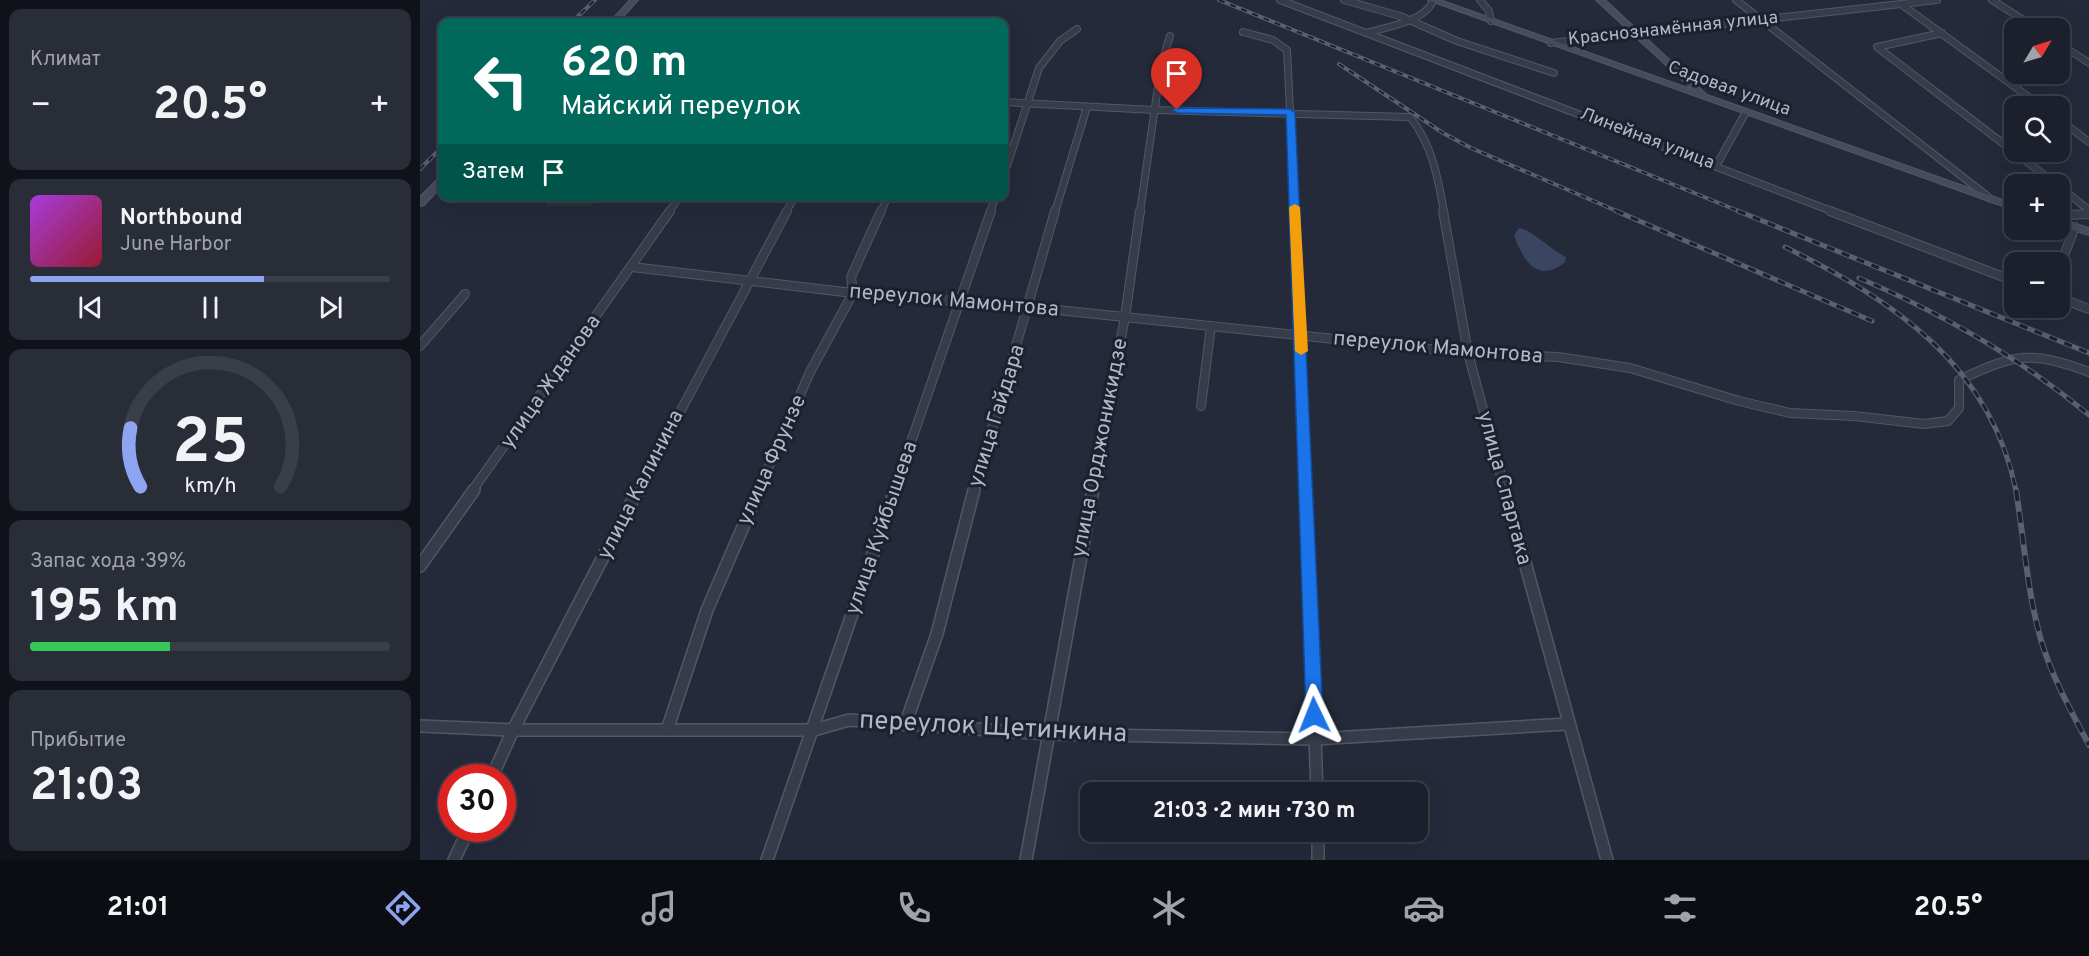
<!DOCTYPE html>
<html lang="ru">
<head>
<meta charset="utf-8">
<style>
  body { margin:0; font-family:Overpass,sans-serif; background:#282d38; color:#f1f3f6; height:100vh; display:flex; flex-direction:column; font-size:22px; white-space:nowrap }
  * { box-sizing:border-box; margin:0 }
  p { font-size:20px; color:#a0a3a9 }
  .icon { flex:none; width:33px; height:33px; fill:none; stroke:currentColor; stroke-width:2; stroke-linecap:round; stroke-linejoin:round }
  .map { position:relative; flex:1; overflow:hidden }
  .drawer { display:flex; flex-direction:column; gap:9px; padding:9px; background:#0f1218; width:420px }
  .drawer>* { flex:none }
  .guide { position:absolute; left:18px; top:18px; width:570px; height:183px; border-radius:12px; box-shadow:0 6px 24px #0002,0 0 0 2px #393e48; background:#00695c; color:#fff; overflow:hidden }
  .needle { width:39px; rotate:52deg }
  .fabs { position:absolute; left:1584px; top:18px; display:grid; gap:12px }
  .fabs a { display:grid; place-items:center; width:66px; height:66px; border-radius:12px; background:#1b202c; box-shadow:0 6px 24px #0002,0 0 0 2px #393e48; font-size:30px }
  .speed { position:absolute; left:18px; top:764px; display:flex; gap:12px; font-size:30px; font-weight:700; text-align:center }
  .speed>* { display:grid; place-content:center; width:78px; height:78px; border-radius:50%; background:#1b202c; box-shadow:0 6px 24px #0002,0 0 0 2px #393e48; line-height:1 }
  .speed .limit { border:9px solid #d22; background:#fff; color:#111 }
  .pin { position:absolute; display:grid; place-items:center; width:51px; height:51px; color:#fff; margin:-62px -26px; border-radius:50% 50% 50% 0; rotate:-45deg; box-shadow:0 0 6px #0007 }
  .pin .icon { rotate:45deg }
  .me { position:absolute; width:66px; margin:-33px; rotate:358deg; stroke-linejoin:round; filter:drop-shadow(0 0 4px #0008) }
  .turn { display:flex; align-items:center; gap:21px; height:126px; padding:0 24px; font-size:27px }
  .turn .icon { width:78px; height:78px; stroke-width:2.5 }
  .turn b { display:block; font-size:42px; line-height:51px }
  .then { display:flex; align-items:center; height:57px; padding:0 24px; background:#0003; gap:12px; font-size:22px }
  .big { font-size:45px; font-weight:700; line-height:1.1 }
  .drawer .tile { flex:1; display:flex; flex-direction:column; justify-content:center; gap:9px; min-width:0; padding:0 21px; border-radius:12px; background:#282d38 }
  .drawer .dial { align-items:center; gap:0 }
  .dial svg { height:156px; overflow:visible; fill:none; stroke:#393e48; stroke-width:7; stroke-linecap:round; text-anchor:middle }
  .dial text { fill:#f1f3f6; stroke:none }
  .song { display:flex; align-items:center; gap:18px }
  .cover { width:72px; height:72px; border-radius:9px; background:linear-gradient(135deg,hsl(280 70% 55%),hsl(350 70% 35%)) }
  .played { height:6px; border-radius:3px; background:linear-gradient(90deg,#8da4f1 65%,#393e48 65%) }
  .keys { display:flex; justify-content:space-around; direction:ltr }
  .heat { display:flex; justify-content:space-between; align-items:center; font-size:33px; direction:ltr }
  .charge { height:9px; border-radius:4px; background:linear-gradient(90deg,#34c759 39%,#393e48 0) }
  .trip { position:absolute; left:660px; top:782px; width:348px; height:60px; border-radius:12px; background:#1b202c; box-shadow:0 6px 24px #0002,0 0 0 2px #393e48; font-weight:700; line-height:60px; text-align:center }
  .tab-bar { display:flex; height:96px; justify-content:space-around; align-items:center; background:#0b0d12; color:#a0a3a9 }
  .tab-bar .icon { width:42px; height:42px }
  .tab-bar .active { color:#8da4f1 }
  .tab-bar b { font-size:27px; color:#f1f3f6 }
  main { display:flex; flex:1; min-height:0 }
  .map>svg:first-child { display:block }
  .green { fill:#27373c }
  .water { fill:#3a4562 }
  .lines { fill:none; stroke-linecap:round; stroke-linejoin:round }
  .street-far2-casing { stroke:#535765; stroke-width:8 }
  .street-far1-casing { stroke:#535765; stroke-width:10 }
  .street-casing { stroke:#535765; stroke-width:14 }
  .secondary-casing { stroke:#535765; stroke-width:2 }
  .street-far2 { stroke:#373c4a; stroke-width:6 }
  .street-far1 { stroke:#373c4a; stroke-width:8 }
  .street { stroke:#373c4a; stroke-width:11 }
  .secondary { fill:#464b5d; fill-rule:evenodd }
  .rail-far2-casing { stroke:#5a6071; stroke-width:4 }
  .rail-far1-casing { stroke:#5a6071; stroke-width:5 }
  .rail-casing { stroke:#5a6071; stroke-width:6 }
  .rail-far2 { stroke:#1d212f; stroke-width:2; stroke-dasharray:6; stroke-linecap:butt }
  .rail-far1 { stroke:#1d212f; stroke-width:3; stroke-dasharray:8; stroke-linecap:butt }
  .rail { stroke:#1d212f; stroke-width:4; stroke-dasharray:11; stroke-linecap:butt }
  .route { fill:#1a73e8; stroke:#114b97; stroke-width:1.5 }
  .slow { fill:#f59e0b }
  .labels { text-anchor:middle; dominant-baseline:central; stroke-width:6; stroke-linejoin:round; paint-order:stroke }
  .far-street-label { font-size:18px; fill:#b3b7c6; stroke:#1d212f }
  .street-label { font-size:21px; fill:#b3b7c6; stroke:#1d212f }
  .near-street-label { font-size:26px; fill:#b3b7c6; stroke:#1d212f }
</style>
</head>
<body>
<main>
<section class="drawer">
<div class="tile"><p>Климат</p>
<div class="heat"><a>−</a><b class="big">20.5°</b><a>+</a></div>
</div>
<div class="tile">
<div class="song"><i class="cover"></i><div><b>Northbound</b><p>June Harbor</p></div></div>
<div class="played"></div>
<div class="keys"><svg class="icon" aria-label="previous" viewBox="0 0 24 24"><path d="M18 5L8 12l10 7zM5 5v14"/></svg><svg class="icon" aria-label="pause" viewBox="0 0 24 24"><path d="M8 5v14M16 5v14"/></svg><svg class="icon" aria-label="next" viewBox="0 0 24 24"><path d="M6 5l10 7-10 7zM19 5v14"/></svg></div>
</div>
<div class="tile dial"><svg viewBox="0 0 100 80">
<path d="M14 69A42 42 0 1 1 86 69"/>
<path d="M14 69A42 42 0 0 1 9 39" stroke="#8da4f1"/>
<text x="50" y="56" font-size="32" font-weight="700">25</text>
<text x="50" y="72" font-size="11">km/h</text>
</svg></div>
<div class="tile"><p>Запас хода · 39%</p><b class="big">195 km</b><div class="charge"></div></div>
<div class="tile"><p>Прибытие</p><b class="big">21:03</b></div>
</section>
<div class="map">
<svg width="1669" height="860" viewBox="0 0 1669 860">
  <rect width="100%" height="100%" fill="#242a3a"/>
  <polygon class="green" points="131,197 131,196 182,197 171,206 127,206 125,204"/>
  <path class="water" d="M1099,228C1111,229 1132,251 1146,257L1145,262C1118,285 1102,259 1094,235Z"/>
  <g class="lines">
    <g class="street-far2-casing">
      <g id="street-far2">
        <polyline points="860,0 1414,212"/>
        <polyline points="924,0 980,16 1037,41 1134,73"/>
        <polyline points="1060,0 1069,11 1071,21"/>
        <polyline points="1316,0 1571,199"/>
        <polyline points="1572,0 1616,28"/>
        <polyline points="1481,4 1621,106"/>
        <polyline points="823,32 853,40 867,50 875,212"/>
        <path d="M947,33C966,27 1007,21 1013,0"/>
        <polyline points="1522,33 1457,47 1636,184"/>
        <polyline points="1131,43 1517,0"/>
        <polyline points="1640,44 1669,63"/>
        <path d="M584,102L734,110L990,117C1012,144 1018,178 1024,212"/>
        <polyline points="1640,120 1669,142"/>
        <polyline points="1296,166 1326,112"/>
        <polyline points="584,175 619,68 640,41 657,29"/>
        <polyline points="1640,187 1669,210"/>
        <polyline points="249,212 260,196"/>
        <polyline points="366,212 375,196"/>
        <polyline points="461,212 468,196"/>
        <polyline points="570,212 576,196"/>
        <polyline points="635,212 667,107"/>
        <polyline points="720,212 741,65 750,36"/>
      </g>
    </g>
    <g class="street-far1-casing">
      <g id="street-far1">
        <polyline points="875,211 886,491"/>
        <polyline points="1023,211 1048,353 1085,491"/>
        <polyline points="1410,211 1594,281"/>
        <polyline points="1640,220 1649,215 1669,214"/>
        <polyline points="1640,266 1655,227"/>
        <path d="M212,267L433,293L609,307L1048,353L1138,357L1210,368L1319,401L1370,413L1434,416L1504,424L1528,421L1539,408V380C1594,354 1611,350 1669,372"/>
        <polyline points="1640,298 1669,309"/>
        <polyline points="0,346 45,294"/>
        <polyline points="781,406 791,326"/>
        <polyline points="52,491 250,211"/>
        <polyline points="218,491 367,211"/>
        <polyline points="338,491 390,372 433,293 431,277 461,211"/>
        <polyline points="474,491 571,211"/>
        <polyline points="554,491 635,211"/>
        <polyline points="672,491 705,317 720,211"/>
      </g>
    </g>
    <g class="street-casing">
      <g id="street">
        <polyline points="886,490 897,792"/>
        <polyline points="1085,490 1187,860"/>
        <polyline points="0,566 54,490"/>
        <polyline points="485,725 517,634 554,490"/>
        <polyline points="0,726 93,730 394,730 429,720 627,734 895,739 1148,724"/>
        <polyline points="247,730 287,610 339,490"/>
        <polyline points="72,777 93,730 218,490"/>
        <polyline points="898,831 898,860"/>
        <polyline points="34,860 49,828"/>
        <polyline points="347,860 475,490"/>
        <polyline points="606,860 673,490"/>
      </g>
    </g>
    <g class="secondary-casing">
      <g id="secondary">
        <polygon points="210,0 218,0 198,22 190,22"/>
        <polygon points="1008,0 1020,0 1273,90 1176,0 1185,0 1287,95 1594,204 1594,210"/>
        <polygon points="22,178 22,186 4,205 0,206 0,197 18,179"/>
        <polygon points="1640,219 1669,228 1669,235 1640,226"/>
      </g>
    </g>
    <use href="#street-far2" class="street-far2"/>
    <use href="#street-far1" class="street-far1"/>
    <use href="#street" class="street"/>
    <use href="#secondary" class="secondary"/>
    <g class="rail-far2-casing">
      <g id="rail-far2">
        <polyline points="799,0 1321,212"/>
        <polyline points="152,22 175,0"/>
        <polyline points="919,64 1023,133 1051,148 1199,212"/>
        <polyline points="0,169 22,147"/>
      </g>
    </g>
    <g class="rail-far1-casing">
      <g id="rail-far1">
        <polyline points="1196,211 1452,321"/>
        <polyline points="1318,211 1669,353"/>
        <path d="M1365,247C1473,300 1571,365 1596,491"/>
        <path d="M1439,278C1523,314 1599,357 1669,415"/>
      </g>
    </g>
    <g class="rail-casing">
      <path id="rail" d="M1596,490C1604,540 1607,591 1621,640C1632,677 1651,711 1669,745"/>
    </g>
    <use href="#rail-far2" class="rail-far2"/>
    <use href="#rail-far1" class="rail-far1"/>
    <use href="#rail" class="rail"/>
  </g>
  <polygon class="route" points="753,108 870,109 875,112 903,715 901,721 894,724 888,721 886,715 866,115 757,113 752,110"/>
  <polygon class="slow" points="875,204 880,207 888,351 881,355 875,351 869,207"/>
  <g class="labels">
    <g class="far-street-label">
      <text transform="translate(1253 29) rotate(-6)">Краснознамённая улица</text>
      <text transform="translate(1309 89) rotate(20)">Садовая улица</text>
      <text transform="translate(1227 139) rotate(21)">Линейная улица</text>
    </g>
    <g class="street-label">
      <text transform="translate(534 301) rotate(5)">переулок Мамонтова</text>
      <text transform="translate(1018 348) rotate(5)">переулок Мамонтова</text>
      <text transform="translate(131 382) rotate(-55)">улица Жданова</text>
      <text transform="translate(577 416) rotate(-73)">улица Гайдара</text>
      <text transform="translate(680 448) rotate(-79)">улица Орджоникидзе</text>
      <text transform="translate(352 460) rotate(-66)">улица Фрунзе</text>
      <text transform="translate(221 485) rotate(-63)">улица Калинина</text>
      <text transform="translate(1084 488) rotate(75)">улица Спартака</text>
      <text transform="translate(462 528) rotate(-71)">улица Куйбышева</text>
    </g>
    <g class="near-street-label">
      <text transform="translate(573 728) rotate(3)">переулок Щетинкина</text>
    </g>
  </g>
</svg>
<div class="fabs">
<a><svg class="needle" viewBox="-14 -14 28 28"><path d="M0-13l5 13h-10z" fill="#e53935"/><path d="M0 13l5-13h-10z" fill="#a0a3a9"/></svg></a>
<a><svg class="icon" aria-label="search" viewBox="0 0 24 24"><circle cx="10" cy="10" r="6"/><path d="M15 15l6 6"/></svg></a>
<a>+</a>
<a>−</a>
</div>
<div class="speed"><div class="limit">30</div></div>
<div class="pin" style="left:757px;top:110px;background:#d93025"><svg class="icon" aria-label="arrive" viewBox="0 0 24 24"><path d="M6 21V4h12l-3 4 3 4H6"/></svg></div>
<svg class="me" style="left:894px;top:715px" viewBox="-20 -20 40 40"><path d="M0-17L14 15 0 8-14 15z" fill="#1a73e8" stroke="#fff" stroke-width="4"/></svg>
<div class="trip">21:03 · 2 мин · 730 m</div>
<div class="guide">
<div class="turn"><svg class="icon" aria-label="left" viewBox="0 0 24 24"><path d="M17 20v-9H6M10 6l-5 5 5 5"/></svg><div><b>620 m</b>Майский переулок</div></div>
<div class="then">Затем<svg class="icon" aria-label="arrive" viewBox="0 0 24 24"><path d="M6 21V4h12l-3 4 3 4H6"/></svg></div>
</div>
</div>
</main>
<nav class="tab-bar">
<b>21:01</b>
<svg class="icon active" aria-label="directions" viewBox="0 0 24 24"><path d="M12 3l9 9-9 9-9-9zM9 14v-3h6M13 9l2 2-2 2"/></svg>
<svg class="icon" aria-label="music" viewBox="0 0 24 24"><path d="M9 18V5l10-2v13"/><circle cx="6" cy="18" r="3"/><circle cx="16" cy="16" r="3"/></svg>
<svg class="icon" aria-label="phone" viewBox="0 0 24 24"><path d="M5 4h4l2 5-3 2q2 4 5 5l2-3 5 2v4C11 20 4 13 5 4z"/></svg>
<svg class="icon" aria-label="climate" viewBox="0 0 24 24"><path d="M12 3v18M4 7l16 10M4 17L20 7"/></svg>
<svg class="icon" aria-label="car" viewBox="0 0 24 24"><path d="M5 17H2v-5l4-1 3-4h7l3 4 3 1v5h-3M9 17h6M6 11h13"/><circle cx="7" cy="17" r="2"/><circle cx="17" cy="17" r="2"/></svg>
<svg class="icon" aria-label="filters" viewBox="0 0 24 24"><path d="M4 7h16M4 17h16"/><circle cx="9" cy="7" r="2"/><circle cx="15" cy="17" r="2"/></svg>
<b>20.5°</b>
</nav>
</body>
</html>
